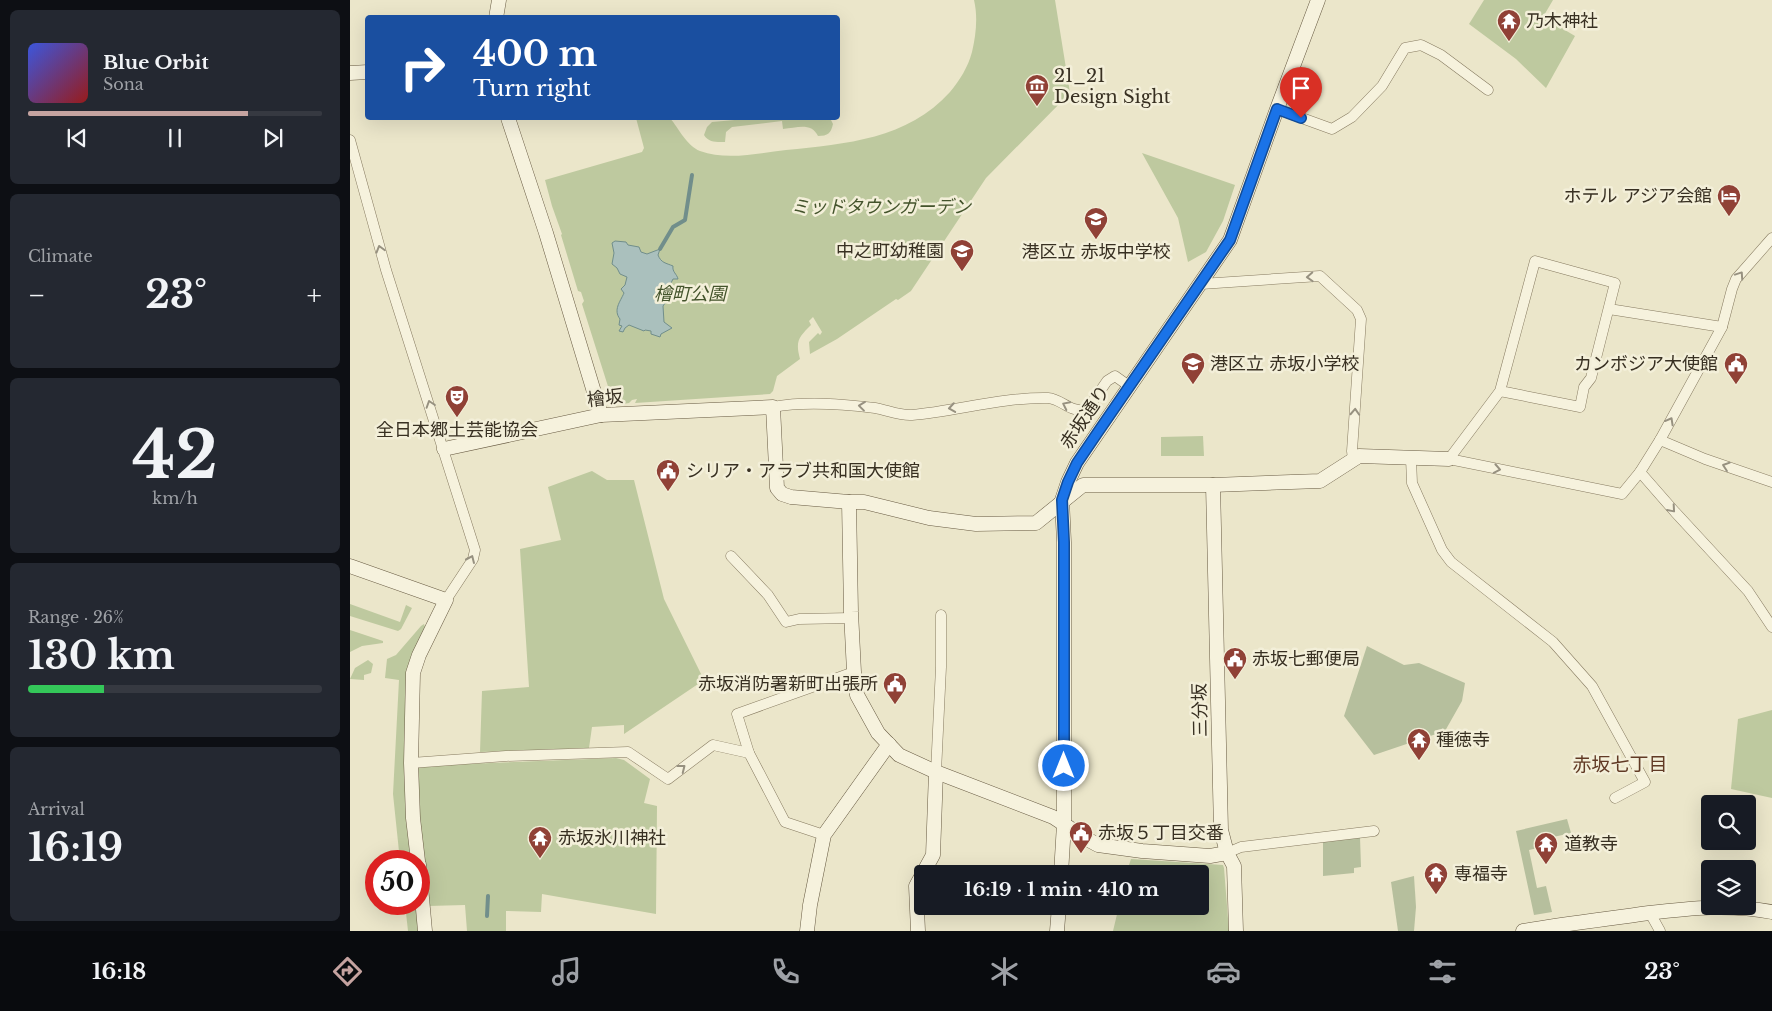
<!DOCTYPE html>
<html lang="en">
<head>
<meta charset="utf-8">
<style>
  body { margin:0; font-family:"Libre Baskerville","Noto Sans JP",serif; background:#242831; color:#f1f3f6; height:100vh; display:flex; flex-direction:column; font-size:19px; white-space:nowrap }
  * { box-sizing:border-box; margin:0 }
  p { font-size:16px; color:#9ea1a6 }
  .icon { flex:none; width:28px; height:28px; fill:none; stroke:currentColor; stroke-width:2; stroke-linecap:round; stroke-linejoin:round }
  .map { position:relative; flex:1; overflow:hidden }
  .details { display:flex; flex-direction:column; gap:10px; padding:10px; background:#0d0f14; width:350px }
  .details>* { flex:none }
  .banner { position:absolute; left:15px; top:15px; width:475px; height:105px; border-radius:5px; box-shadow:0 5px 20px #0002; background:#1a4fa0; color:#fff; overflow:hidden }
  .fabs { position:absolute; left:1351px; top:795px; display:grid; gap:10px }
  .fabs a { display:grid; place-items:center; width:55px; height:55px; border-radius:5px; background:#171b24; box-shadow:0 5px 20px #0002; font-size:25px }
  .speed { position:absolute; left:15px; top:850px; display:flex; gap:10px; font-size:25px; font-weight:700; text-align:center }
  .speed>* { display:grid; place-content:center; width:65px; height:65px; border-radius:50%; background:#171b24; box-shadow:0 5px 20px #0002; line-height:1 }
  .speed .limit { border:8px solid #d22; background:#fff; color:#111 }
  .pin { position:absolute; display:grid; place-items:center; width:42px; height:42px; color:#fff; margin:-51px -21px; border-radius:50% 50% 50% 0; rotate:-45deg; box-shadow:0 0 5px #0007 }
  .pin .icon { rotate:45deg }
  .me { position:absolute; width:55px; margin:-28px; rotate:0deg; stroke-linejoin:round; filter:drop-shadow(0 0 4px #0008) }
  .turn { display:flex; align-items:center; gap:18px; height:105px; padding:0 25px; font-size:22px }
  .turn .icon { width:65px; height:65px; stroke-width:2.5 }
  .turn b { display:block; font-size:35px; line-height:42px }
  .big { font-size:38px; font-weight:700; line-height:1.1 }
  .details .card { flex:1; display:flex; flex-direction:column; justify-content:center; gap:8px; min-width:0; padding:0 18px; border-radius:8px; background:#242831 }
  .details .dial { align-items:center; gap:0 }
  .dial b { font-size:65px; line-height:1 }
  .song { display:flex; align-items:center; gap:15px }
  .cover { width:60px; height:60px; border-radius:8px; background:linear-gradient(135deg,hsl(230 70% 55%),hsl(0 70% 35%)) }
  .played { height:5px; border-radius:2px; background:linear-gradient(90deg,#c5a3a0 75%,#363941 75%) }
  .keys { display:flex; justify-content:space-around; direction:ltr }
  .heat { display:flex; justify-content:space-between; align-items:center; font-size:28px; direction:ltr }
  .charge { height:8px; border-radius:4px; background:linear-gradient(90deg,#34c759 26%,#363941 0) }
  .trip { position:absolute; left:564px; top:865px; width:295px; height:50px; border-radius:5px; background:#171b24; box-shadow:0 5px 20px #0002; font-weight:700; line-height:50px; text-align:center }
  .menu { display:flex; height:80px; justify-content:space-around; align-items:center; background:#090b0e; color:#9ea1a6 }
  .menu .icon { width:35px; height:35px }
  .menu .current { color:#c5a3a0 }
  .menu b { font-size:22px; color:#f1f3f6 }
  main { display:flex; flex:1; min-height:0 }
  .map>svg:first-child { display:block }
  .green { fill:#bec99f }
  .cemetery { fill:#b6bf9d }
  .water { fill:#aac0bd; stroke:#718e8b }
  .lines { fill:none; stroke-linecap:round; stroke-linejoin:round }
  .stream { stroke:#718e8b; stroke-width:4 }
  .street-casing { stroke:#867a60; stroke-width:11 }
  .secondary-casing { stroke:#685b43; stroke-width:15 }
  .street { stroke:#f6f2dd; stroke-width:10 }
  .secondary { stroke:#f6f2dd; stroke-width:14 }
  .oneway { stroke:#979180 }
  .route-casing { stroke:#114b97; stroke-width:12 }
  .route { stroke:#1a73e8; stroke-width:9 }
  .labels { text-anchor:middle; dominant-baseline:central; stroke-width:5; stroke-linejoin:round; paint-order:stroke }
  .poi-label { font-size:18px; fill:#383022; stroke:#f3efd9; text-anchor:start }
  .park-label { font-size:18px; font-style:italic; fill:#43532b; stroke:#f3efd9 }
  .street-label { font-size:18px; fill:#383022; stroke:#f3efd9 }
  .neighbourhood-label { font-size:19px; fill:#613a25; stroke:#f3efd9 }
</style>
</head>
<body>
<main>
<section class="details">
<div class="card">
<div class="song"><i class="cover"></i><div><b>Blue Orbit</b><p>Sona</p></div></div>
<div class="played"></div>
<div class="keys"><svg class="icon" aria-label="previous" viewBox="0 0 24 24"><path d="M18 5L8 12l10 7zM5 5v14"/></svg><svg class="icon" aria-label="pause" viewBox="0 0 24 24"><path d="M8 5v14M16 5v14"/></svg><svg class="icon" aria-label="next" viewBox="0 0 24 24"><path d="M6 5l10 7-10 7zM19 5v14"/></svg></div>
</div>
<div class="card"><p>Climate</p>
<div class="heat"><a>−</a><b class="big">23°</b><a>+</a></div>
</div>
<div class="card dial"><b>42</b><p>km/h</p></div>
<div class="card"><p>Range · 26%</p><b class="big">130 km</b><div class="charge"></div></div>
<div class="card"><p>Arrival</p><b class="big">16:19</b></div>
</section>
<div class="map">
<svg width="1422" height="931" viewBox="0 0 1422 931">
  <rect width="100%" height="100%" fill="#ebe6ca"/>
  <g class="green">
    <path d="M624,0H705L720,93L636,178L561,291L548,300L546,299L487,339L460,354L459,342L468,333L470,335L472,332L463,317L459,321L461,325C449,337 445,341 450,359L427,376L423,391L420,394L285,403L287,399L282,400L279,403C272,404 267,404 262,399L232,304L234,301L231,292L228,291L211,235L212,234L202,206L195,180L292,152L294,148L286,118H320C329,129 337,146 350,151C377,161 408,153 436,150C496,144 558,139 600,92C610,80 618,67 622,52C626,35 628,17 624,0Z"/>
    <polygon points="1134,0 1203,0 1193,17 1225,36 1196,88 1166,59 1119,24"/>
    <path d="M407,118H480L483,124C481,133 478,136 468,136C461,122 447,128 433,129L432,121L382,127L376,132L375,142C367,142 359,143 354,135L357,127L362,122Z"/>
    <polygon points="792,153 885,185 873,221 856,252 838,262 828,218"/>
    <polygon points="853,436 854,456 811,456 811,437"/>
    <polygon points="242,471 257,480 284,480 314,599 354,680 274,734 274,725 242,727 239,748 130,752 132,691 179,687 170,549 211,540 198,487"/>
    <polygon points="0,604 50,622 56,605 62,608 51,629 48,631 0,616"/>
    <polygon points="74,624 75,627 56,677 63,861 50,861 43,794 49,680 35,678 37,659 46,655 71,626"/>
    <polygon points="0,630 33,641 33,643 12,646 0,652"/>
    <polygon points="18,660 23,664 21,673 14,675 14,680 0,679 5,668"/>
    <polygon points="1422,710 1422,798 1381,789 1388,719"/>
    <polygon points="266,758 274,760 300,779 294,803 307,806 306,914 192,894 191,912 156,911 156,931 117,931 115,905 78,906 65,766"/>
    <polygon points="781,859 873,865 874,868 879,931 763,931 769,906 850,906 850,874 776,874"/>
    <polygon points="55,904 67,904 69,931 58,931"/>
  </g>
  <g class="cemetery">
    <polygon points="1017,646 1054,665 1069,663 1115,683 1112,701 1095,731 1024,755 994,716"/>
    <polygon points="1217,819 1221,833 1199,838 1201,845 1179,850 1187,888 1196,886 1202,912 1184,915 1166,831"/>
    <polygon points="1010,837 1011,867 1004,868 1004,873 973,876 973,842"/>
    <polygon points="1064,876 1066,907 1064,931 1048,931 1041,882"/>
  </g>
  <path class="water" d="M265,241L276,242L278,245L289,247L291,252L297,254L310,249L308,255C311,263 316,263 323,266C322,272 327,274 328,279H323L321,283V295L313,306L314,322L322,328L311,334L310,337L301,334V331L295,330L294,331L279,325L275,328L273,332L269,331L272,326L269,325L270,319C263,310 270,302 274,293L271,289L275,285L277,277L270,274L267,268L262,264L264,253L262,243Z"/>
  <g class="lines">
    <g class="stream">
      <polyline points="310,249 323,227 335,220 342,175"/>
      <polyline points="137,916 138,896"/>
    </g>
    <g class="street-casing">
      <g id="street">
        <polyline points="927,109 982,129 1002,117 1032,86 1055,48 1071,45 1091,55 1138,90"/>
        <polyline points="0,140 36,270 125,550 123,559 96,600"/>
        <polyline points="851,284 970,276 1007,310 1011,319 1002,451 1003,460"/>
        <polyline points="1259,309 1372,327"/>
        <polyline points="1150,391 1230,407 1234,387 1241,378 1265,283 1185,261 1150,391 1099,459 1272,494 1290,472 1310,440 1372,327 1382,289 1386,279 1422,238"/>
        <path d="M423,407C456,401 492,404 525,408C537,410 550,416 562,415C607,411 653,397 698,398C712,399 720,413 737,410L757,381L765,376L779,386"/>
        <polyline points="1310,440 1355,459 1422,482"/>
        <polyline points="1061,458 1062,483 1092,550 1101,562 1203,642 1242,686 1295,782 1265,798"/>
        <polyline points="1290,472 1325,512 1398,591 1422,627"/>
        <polyline points="381,556 418,595 436,622 449,619 501,618"/>
        <polyline points="61,763 156,756 278,752 318,779 363,745 399,753"/>
        <polyline points="586,772 591,667 591,615"/>
        <polyline points="474,835 435,822 399,753 387,714 504,672"/>
        <polyline points="877,853 891,847 1024,831"/>
        <polyline points="1300,913 1310,931"/>
      </g>
    </g>
    <g class="secondary-casing">
      <g id="secondary">
        <polyline points="146,18 149,0"/>
        <polyline points="0,73 18,72"/>
        <polyline points="158,118 196,233 251,415"/>
        <polyline points="94,449 251,415 423,407 427,488 432,494 441,497 499,502 514,502 579,518 626,524 686,523 733,485 863,485 970,481 1009,456 1099,459"/>
        <polyline points="863,485 871,830 877,853 884,866 886,931"/>
        <polyline points="499,502 501,612 504,672 507,695 528,733 549,755 586,772 703,817 735,838 748,845 792,851 860,856 877,853"/>
        <polyline points="0,566 96,600 69,655 63,673 61,763 63,818 68,861"/>
        <polyline points="69,865 75,931"/>
        <polyline points="711,874 714,824 714,542 712,500 718,482 727,463 880,240 927,109 968,0"/>
        <polyline points="457,931 460,905 474,835 539,744"/>
        <polyline points="568,931 566,886 583,855 586,772"/>
        <polyline points="707,931 709,906"/>
        <path d="M1173,931C1215,924 1257,919 1299,913C1341,908 1380,904 1422,912"/>
      </g>
    </g>
    <use href="#street" class="street"/>
    <use href="#secondary" class="secondary"/>
  </g>
  <defs><path id="oneway-chevron" d="M-2-3.5L2.5 0L-2 3.5" fill="none" stroke-width="1.6" stroke-linecap="round" stroke-linejoin="round" transform="scale(1.25)"/></defs>
  <g class="oneway">
    <use href="#oneway-chevron" transform="translate(30 249) rotate(-106)"/>
    <use href="#oneway-chevron" transform="translate(1390 275) rotate(-56)"/>
    <use href="#oneway-chevron" transform="translate(960 277) rotate(177)"/>
    <use href="#oneway-chevron" transform="translate(80 404) rotate(-108)"/>
    <use href="#oneway-chevron" transform="translate(716 405) rotate(-154)"/>
    <use href="#oneway-chevron" transform="translate(512 406) rotate(-173)"/>
    <use href="#oneway-chevron" transform="translate(602 408) rotate(171)"/>
    <use href="#oneway-chevron" transform="translate(1005 412) rotate(-87)"/>
    <use href="#oneway-chevron" transform="translate(1320 421) rotate(-61)"/>
    <use href="#oneway-chevron" transform="translate(1376 466) rotate(-161)"/>
    <use href="#oneway-chevron" transform="translate(1147 469) rotate(11)"/>
    <use href="#oneway-chevron" transform="translate(1322 509) rotate(49)"/>
    <use href="#oneway-chevron" transform="translate(121 559) rotate(-66)"/>
    <use href="#oneway-chevron" transform="translate(332 768) rotate(-38)"/>
  </g>
  <g class="lines">
    <g class="route-casing">
      <polyline id="route" points="714,766 714,542 712,500 718,482 727,463 748,432 880,240 927,109 951,118"/>
    </g>
    <use href="#route" class="route"/>
  </g>
  <defs>
    <g id="temple-pin" transform="scale(1.25)"><path d="M0 17L-7.5 6A9.5 9.5 0 1 1 7.5 6Z" fill="#904136" stroke="#f3efd9"/><path d="M0-6L5-2H3V0L6.5 2.5H4V6H1.5V3h-3V6H-4V2.5H-6.5L-3 0V-2H-5Z" fill="#fff"/></g>
    <g id="museum-pin" transform="scale(1.25)"><path d="M0 17L-7.5 6A9.5 9.5 0 1 1 7.5 6Z" fill="#904136" stroke="#f3efd9"/><path d="M0-6L6-3V-2H-6V-3ZM-5-1h2V3h-2ZM-1-1h2V3h-2ZM3-1h2V3H3ZM-6 4H6V6H-6Z" fill="#fff"/></g>
    <g id="hotel-pin" transform="scale(1.25)"><path d="M0 17L-7.5 6A9.5 9.5 0 1 1 7.5 6Z" fill="#904136" stroke="#f3efd9"/><path d="M-6-4.5h1.5V1H6V5H4.5V3h-9V5H-6ZM-4 0a1.8 1.8 0 1 1 3.6 0ZM.5 0V-2.5h3Q6-2.5 6 0Z" fill="#fff"/></g>
    <g id="school-pin" transform="scale(1.25)"><path d="M0 17L-7.5 6A9.5 9.5 0 1 1 7.5 6Z" fill="#904136" stroke="#f3efd9"/><path d="M0-5L7-2L0 1L-7-2ZM-4 1L0 2.5L4 1V4Q0 6-4 4Z" fill="#fff"/></g>
    <g id="civic-pin" transform="scale(1.25)"><path d="M0 17L-7.5 6A9.5 9.5 0 1 1 7.5 6Z" fill="#904136" stroke="#f3efd9"/><path d="M-.6-6.5H3V-4.5H.6V-3L4-1V1h2V6H-6V1h2V-1L-.6-3ZM-1.2 2.5V6h2.4V2.5Z" fill="#fff"/></g>
    <g id="theatre-pin" transform="scale(1.25)"><path d="M0 17L-7.5 6A9.5 9.5 0 1 1 7.5 6Z" fill="#904136" stroke="#f3efd9"/><path d="M-5-5.5Q0-4 5-5.5V0Q5 5 0 6Q-5 5-5 0ZM-3.3-2.5H-1v1.5H-3.3ZM1-2.5H3.3v1.5H1ZM-2.8 1Q0 5.5 2.8 1Z" fill="#fff"/></g>
  </defs>
  <g fill-rule="evenodd">
    <use href="#temple-pin" x="1159" y="21"/>
    <use href="#museum-pin" x="687" y="86"/>
    <use href="#hotel-pin" x="1379" y="196"/>
    <use href="#school-pin" x="746" y="219"/>
    <use href="#school-pin" x="612" y="251"/>
    <use href="#school-pin" x="843" y="364"/>
    <use href="#civic-pin" x="1386" y="364"/>
    <use href="#theatre-pin" x="107" y="397"/>
    <use href="#civic-pin" x="318" y="471"/>
    <use href="#civic-pin" x="885" y="659"/>
    <use href="#civic-pin" x="545" y="684"/>
    <use href="#temple-pin" x="1069" y="740"/>
    <use href="#civic-pin" x="731" y="833"/>
    <use href="#temple-pin" x="190" y="838"/>
    <use href="#temple-pin" x="1196" y="844"/>
    <use href="#temple-pin" x="1086" y="874"/>
  </g>
  <g class="labels">
    <g class="poi-label">
      <text x="1176" y="21">乃木神社</text>
      <text x="704" y="76">21_21<tspan x="704" dy="21">Design Sight</tspan></text>
      <text x="1362" y="196" text-anchor="end">ホテル アジア会館</text>
      <text x="594" y="251" text-anchor="end">中之町幼稚園</text>
      <text x="746" y="252" text-anchor="middle">港区立 赤坂中学校</text>
      <text x="860" y="364">港区立 赤坂小学校</text>
      <text x="1368" y="364" text-anchor="end">カンボジア大使館</text>
      <text x="107" y="430" text-anchor="middle">全日本郷土芸能協会</text>
      <text x="336" y="471">シリア・アラブ共和国大使館</text>
      <text x="902" y="659">赤坂七郵便局</text>
      <text x="528" y="684" text-anchor="end">赤坂消防署新町出張所</text>
      <text x="1086" y="740">種徳寺</text>
      <text x="748" y="833">赤坂５丁目交番</text>
      <text x="208" y="838">赤坂氷川神社</text>
      <text x="1214" y="844">道教寺</text>
      <text x="1104" y="874">専福寺</text>
    </g>
    <g class="park-label">
      <text x="531" y="207">ミッドタウンガーデン</text>
      <text x="340" y="294">檜町公園</text>
    </g>
    <g class="street-label">
      <text transform="translate(255 398) rotate(-7)">檜坂</text>
      <text transform="translate(735 417) rotate(-56)">赤坂通り</text>
      <text transform="translate(850 710) rotate(-91)">三分坂</text>
    </g>
    <g class="neighbourhood-label">
      <text x="1270" y="764">赤坂七丁目</text>
    </g>
  </g>
</svg>
<div class="fabs">
<a><svg class="icon" aria-label="search" viewBox="0 0 24 24"><circle cx="10" cy="10" r="6"/><path d="M15 15l6 6"/></svg></a>
<a><svg class="icon" aria-label="layers" viewBox="0 0 24 24"><path d="M12 4l9 5-9 5-9-5zM3 14l9 5 9-5"/></svg></a>
</div>
<div class="speed"><div class="limit">50</div></div>
<div class="pin" style="left:951px;top:118px;background:#d93025"><svg class="icon" aria-label="arrive" viewBox="0 0 24 24"><path d="M6 21V4h12l-3 4 3 4H6"/></svg></div>
<svg class="me" style="left:714px;top:766px" viewBox="-20 -20 40 40"><circle r="17" fill="#1a73e8" stroke="#fff" stroke-width="3"/><path d="M0-11L8 9 0 5-8 9z" fill="#fff"/></svg>
<div class="trip">16:19 · 1 min · 410 m</div>
<div class="banner">
<div class="turn"><svg class="icon" aria-label="right" viewBox="0 0 24 24"><path d="M7 20v-9h11M14 6l5 5-5 5"/></svg><div><b>400 m</b>Turn right</div></div>
</div>
</div>
</main>
<nav class="menu">
<b>16:18</b>
<svg class="icon current" aria-label="directions" viewBox="0 0 24 24"><path d="M12 3l9 9-9 9-9-9zM9 14v-3h6M13 9l2 2-2 2"/></svg>
<svg class="icon" aria-label="music" viewBox="0 0 24 24"><path d="M9 18V5l10-2v13"/><circle cx="6" cy="18" r="3"/><circle cx="16" cy="16" r="3"/></svg>
<svg class="icon" aria-label="phone" viewBox="0 0 24 24"><path d="M5 4h4l2 5-3 2q2 4 5 5l2-3 5 2v4C11 20 4 13 5 4z"/></svg>
<svg class="icon" aria-label="climate" viewBox="0 0 24 24"><path d="M12 3v18M4 7l16 10M4 17L20 7"/></svg>
<svg class="icon" aria-label="car" viewBox="0 0 24 24"><path d="M5 17H2v-5l4-1 3-4h7l3 4 3 1v5h-3M9 17h6M6 11h13"/><circle cx="7" cy="17" r="2"/><circle cx="17" cy="17" r="2"/></svg>
<svg class="icon" aria-label="filters" viewBox="0 0 24 24"><path d="M4 7h16M4 17h16"/><circle cx="9" cy="7" r="2"/><circle cx="15" cy="17" r="2"/></svg>
<b>23°</b>
</nav>
</body>
</html>
